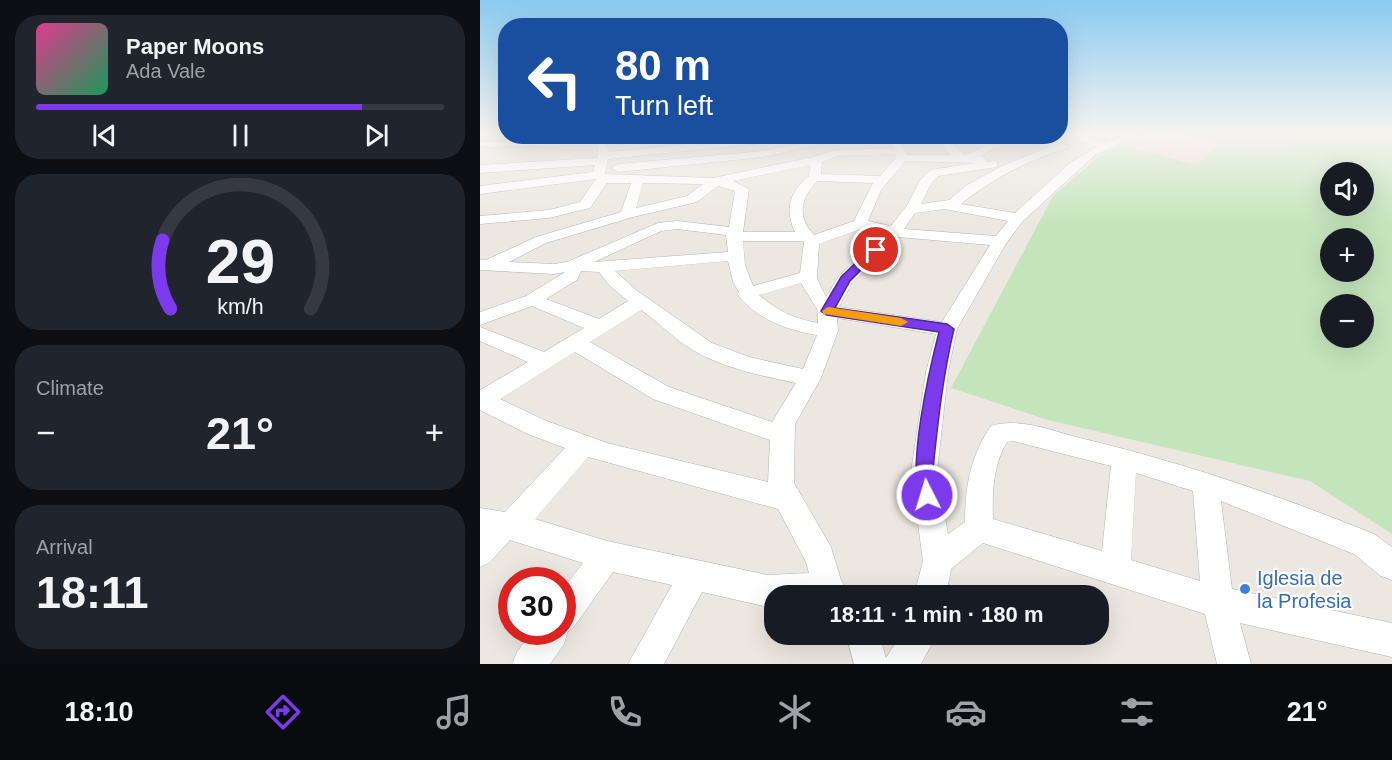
<!DOCTYPE html>
<html lang="en">
<head>
<meta charset="utf-8">
<style>
  body { margin:0; font-family:Arial,sans-serif; background:#20242c; color:#f1f3f6; height:100vh; display:flex; flex-direction:column; font-size:22px; white-space:nowrap }
  * { box-sizing:border-box; margin:0 }
  p { font-size:20px; color:#9ea1a6 }
  .icon { flex:none; width:33px; height:33px; fill:none; stroke:currentColor; stroke-width:2; stroke-linecap:round; stroke-linejoin:round }
  .map { position:relative; flex:1; overflow:hidden }
  .drawer { display:flex; flex-direction:column; gap:15px; padding:15px; background:#0d0f14; width:480px }
  .drawer>* { flex:none }
  .banner { position:absolute; left:18px; top:18px; width:570px; height:126px; border-radius:24px; box-shadow:0 6px 24px #0002; background:#1a4fa0; color:#fff; overflow:hidden }
  .tools { position:absolute; left:840px; top:162px; display:grid; gap:12px }
  .tools a { display:grid; place-items:center; width:54px; height:54px; border-radius:50%; background:#171b24; box-shadow:0 6px 24px #0002; font-size:30px }
  .speed { position:absolute; left:18px; top:567px; display:flex; gap:12px; font-size:30px; font-weight:700; text-align:center }
  .speed>* { display:grid; place-content:center; width:78px; height:78px; border-radius:50%; background:#171b24; box-shadow:0 6px 24px #0002; line-height:1 }
  .speed .limit { border:9px solid #d22; background:#fff; color:#111 }
  .pin { position:absolute; display:grid; place-items:center; width:51px; height:51px; color:#fff; margin:-26px; border:3px solid #fff; border-radius:50%; box-shadow:0 2px 6px #0007 }
  .me { position:absolute; width:66px; margin:-33px; rotate:355deg; stroke-linejoin:round; filter:drop-shadow(0 0 4px #0008) }
  .turn { display:flex; align-items:center; gap:21px; height:126px; padding:0 18px; font-size:27px }
  .turn .icon { width:78px; height:78px; stroke-width:2.5 }
  .turn b { display:block; font-size:42px; line-height:51px }
  .big { font-size:45px; font-weight:600; line-height:1.1 }
  .drawer .card { flex:1; display:flex; flex-direction:column; justify-content:center; gap:9px; min-width:0; padding:0 21px; border-radius:24px; background:#20242c }
  .drawer .dial { align-items:center; gap:0 }
  .dial svg { height:156px; overflow:visible; fill:none; stroke:#363941; stroke-width:7; stroke-linecap:round; text-anchor:middle }
  .dial text { fill:#f1f3f6; stroke:none }
  .song { display:flex; align-items:center; gap:18px }
  .cover { width:72px; height:72px; border-radius:9px; background:linear-gradient(135deg,hsl(330 70% 55%),hsl(150 70% 35%)) }
  .played { height:6px; border-radius:3px; background:linear-gradient(90deg,#7c3aed 80%,#363941 80%) }
  .keys { display:flex; justify-content:space-around; direction:ltr }
  .heat { display:flex; justify-content:space-between; align-items:center; font-size:33px; direction:ltr }
  .trip { position:absolute; left:284px; top:585px; width:345px; height:60px; border-radius:24px; background:#171b24; box-shadow:0 6px 24px #0002; font-weight:600; line-height:60px; text-align:center }
  .menu { display:flex; height:96px; justify-content:space-around; align-items:center; background:#090b0e; color:#9ea1a6 }
  .menu .icon { width:42px; height:42px }
  .menu .selected { color:#7c3aed }
  .menu b { font-size:27px; color:#f1f3f6 }
  main { display:flex; flex:1; min-height:0 }
  .map>svg:first-child { display:block }
  .education { fill:#ded8d1 }
  .medical { fill:#fbdade }
  .green { fill:#c4e5bb; fill-rule:evenodd }
  .lines { fill:none; stroke-linecap:round; stroke-linejoin:round }
  .street-casing { stroke:#b1b5b8; stroke-width:1 }
  .street { fill:#fff; fill-rule:evenodd }
  .route { fill:#7c3aed; stroke:#51269a; stroke-width:1.5 }
  .slow { fill:#f59e0b }
  .shop-dot { fill:#3f7fe0; stroke:#fff; stroke-width:2 }
  .labels { text-anchor:middle; dominant-baseline:central; stroke-width:4.5; stroke-linejoin:round; paint-order:stroke }
  .near-shop-label { font-size:20px; fill:#366cbe; stroke:#fff; text-anchor:start }
</style>
</head>
<body>
<main>
<section class="drawer">
<div class="card">
<div class="song"><i class="cover"></i><div><b>Paper Moons</b><p>Ada Vale</p></div></div>
<div class="played"></div>
<div class="keys"><svg class="icon" aria-label="previous" viewBox="0 0 24 24"><path d="M18 5L8 12l10 7zM5 5v14"/></svg><svg class="icon" aria-label="pause" viewBox="0 0 24 24"><path d="M8 5v14M16 5v14"/></svg><svg class="icon" aria-label="next" viewBox="0 0 24 24"><path d="M6 5l10 7-10 7zM19 5v14"/></svg></div>
</div>
<div class="card dial"><svg viewBox="0 0 100 80">
<path d="M14 69A42 42 0 1 1 86 69"/>
<path d="M14 69A42 42 0 0 1 10 34" stroke="#7c3aed"/>
<text x="50" y="56" font-size="32" font-weight="700">29</text>
<text x="50" y="72" font-size="11">km/h</text>
</svg></div>
<div class="card"><p>Climate</p>
<div class="heat"><a>−</a><b class="big">21°</b><a>+</a></div>
</div>
<div class="card"><p>Arrival</p><b class="big">18:11</b></div>
</section>
<div class="map">
<svg width="912" height="664" viewBox="0 0 912 664">
  <rect width="100%" height="100%" fill="#ece7e0"/>
  <polygon class="education" points="690,132 829,132 792,156"/>
  <polygon class="medical" points="676,132 690,132 743,145 717,165 644,145 662,136"/>
  <path class="green" d="M829,132H912V534L830,481L568,420L471,388L573,196L617,158L642,145L717,165L740,145L794,155ZM850,172H884V206H850ZM850,238H884V272H850ZM850,304H884V338H850Z"/>
  <g class="lines">
    <g class="street-casing">
      <g id="street">
        <path d="M580,132H595L626,143L649,132H663L614,156L543,221L527,242L477,329L468,372L457,472L468,534L485,522C485,486 491,455 511,426C540,417 572,431 600,438C701,462 798,495 894,534L912,547V580L901,576L874,554L741,501L752,589L912,623V657L760,623L771,664H737L725,614L503,543L471,569L466,596H434L443,561L431,472L446,372L456,334L357,318L358,331L341,378L315,424L314,483L351,547L361,580L370,596H294V606L288,607L222,592L184,664H148L192,585L133,572L93,628L88,631L84,644L70,664H32L37,652L52,632H82V590L103,563L30,540L10,562L0,567V508L25,512L85,448L48,434L0,410V390L48,362L0,341V327L64,352L104,328L52,306L0,325V312L46,296L85,272L74,274L0,270V260H6L56,237L141,212L151,183H127L110,208L69,218L0,224V216L69,210L100,202L116,179L0,194V186L113,172L115,165L0,173V165L117,158L118,149L116,145L4,147L0,146V142L116,139L117,136H127L125,142L129,152L286,136L319,137L314,140L128,159L125,174L233,178L333,157L356,150L413,148L409,136H420L426,155H470L455,136H466L484,155L503,147L496,136H506L515,148L500,156L505,158L506,162L517,161V167L458,176L451,184L441,204L469,200L487,185L522,166L569,147L530,136H551L586,145V149C551,158 509,181 481,204L535,213L590,163L617,147L580,134ZM415,154L416,158L400,176L341,174L342,162L357,156ZM425,161L496,163L450,170L440,180L428,204L411,226L388,221L401,190ZM330,165L329,176C310,191 304,209 315,232H263L269,189L253,181ZM338,181L393,183L374,221L334,235C316,217 321,196 338,181ZM163,183L223,184L207,196L156,208ZM238,186L255,191L249,227L197,221L178,223L87,262L74,264L29,262L66,243L153,217L217,202ZM465,209L528,221L516,236L424,229L435,213ZM197,229L246,235L248,252L114,262L181,231ZM381,229L404,234L359,276L346,297L337,278L339,244ZM418,237L510,245L462,322L359,307L372,283ZM263,241H322L324,242L320,273L273,286L265,265ZM248,261L253,282L259,292L257,294C276,319 307,330 337,335L323,369L269,357L232,343L156,290L135,271ZM101,271L119,272L129,285L148,301L119,319L66,299L97,280ZM321,283L338,311V323C315,319 297,311 279,295ZM161,310C176,320 189,334 205,345C237,367 278,375 316,383L292,422L189,387L110,342ZM95,352L173,399L290,440L288,482L127,443L64,420L20,399ZM533,441L631,466L622,551L513,519C512,492 513,465 527,442ZM108,457L298,509L326,562L329,573L288,575L127,541L55,519ZM656,473L713,491L720,581L651,560Z"/>
        <polygon points="353,136 376,136 283,157 138,172 132,168 138,164 283,151"/>
        <polygon points="366,634 399,634 406,658 421,634 457,634 441,664 374,664"/>
      </g>
    </g>
    <use href="#street" class="street"/>
  </g>
  <linearGradient id="sky" x2="0" y2="1"><stop stop-color="#8acaf1"/><stop offset="0.59" stop-color="#f6f4f1"/><stop offset="1" stop-color="#f6f4f1" stop-opacity="0"/></linearGradient>
  <rect width="912" height="225" fill="url(#sky)"/>
  <path class="route" d="M396,246L401,250L370,281L355,308L467,324L474,329C463,375 458,421 453,469C452,480 459,490 454,501L447,503L441,501C426,469 450,367 459,332L347,315L341,311L361,277L392,247Z"/>
  <polygon class="slow" points="348,307 421,318 428,322 421,326 344,314 342,311"/>
  <circle class="shop-dot" cx="765" cy="589" r="6"/>
  <g class="labels">
    <g class="near-shop-label">
      <text x="777" y="578">Iglesia de<tspan x="777" dy="23">la Profesia</tspan></text>
    </g>
  </g>
</svg>
<div class="tools">
<a><svg class="icon" aria-label="sound" viewBox="0 0 24 24"><path d="M4 9h4l5-4v14l-5-4H4zM17 9q2 3 0 6"/></svg></a>
<a>+</a>
<a>−</a>
</div>
<div class="speed"><div class="limit">30</div></div>
<div class="pin" style="left:396px;top:250px;background:#d93025"><svg class="icon" aria-label="arrive" viewBox="0 0 24 24"><path d="M6 21V4h12l-3 4 3 4H6"/></svg></div>
<svg class="me" style="left:447px;top:495px" viewBox="-20 -20 40 40"><circle r="17" fill="#7c3aed" stroke="#fff" stroke-width="3"/><path d="M0-11L8 9 0 5-8 9z" fill="#fff"/></svg>
<div class="trip">18:11 · 1 min · 180 m</div>
<div class="banner">
<div class="turn"><svg class="icon" aria-label="left" viewBox="0 0 24 24"><path d="M17 20v-9H6M10 6l-5 5 5 5"/></svg><div><b>80 m</b>Turn left</div></div>
</div>
</div>
</main>
<nav class="menu">
<b>18:10</b>
<svg class="icon selected" aria-label="directions" viewBox="0 0 24 24"><path d="M12 3l9 9-9 9-9-9zM9 14v-3h6M13 9l2 2-2 2"/></svg>
<svg class="icon" aria-label="music" viewBox="0 0 24 24"><path d="M9 18V5l10-2v13"/><circle cx="6" cy="18" r="3"/><circle cx="16" cy="16" r="3"/></svg>
<svg class="icon" aria-label="phone" viewBox="0 0 24 24"><path d="M5 4h4l2 5-3 2q2 4 5 5l2-3 5 2v4C11 20 4 13 5 4z"/></svg>
<svg class="icon" aria-label="climate" viewBox="0 0 24 24"><path d="M12 3v18M4 7l16 10M4 17L20 7"/></svg>
<svg class="icon" aria-label="car" viewBox="0 0 24 24"><path d="M5 17H2v-5l4-1 3-4h7l3 4 3 1v5h-3M9 17h6M6 11h13"/><circle cx="7" cy="17" r="2"/><circle cx="17" cy="17" r="2"/></svg>
<svg class="icon" aria-label="filters" viewBox="0 0 24 24"><path d="M4 7h16M4 17h16"/><circle cx="9" cy="7" r="2"/><circle cx="15" cy="17" r="2"/></svg>
<b>21°</b>
</nav>
</body>
</html>
